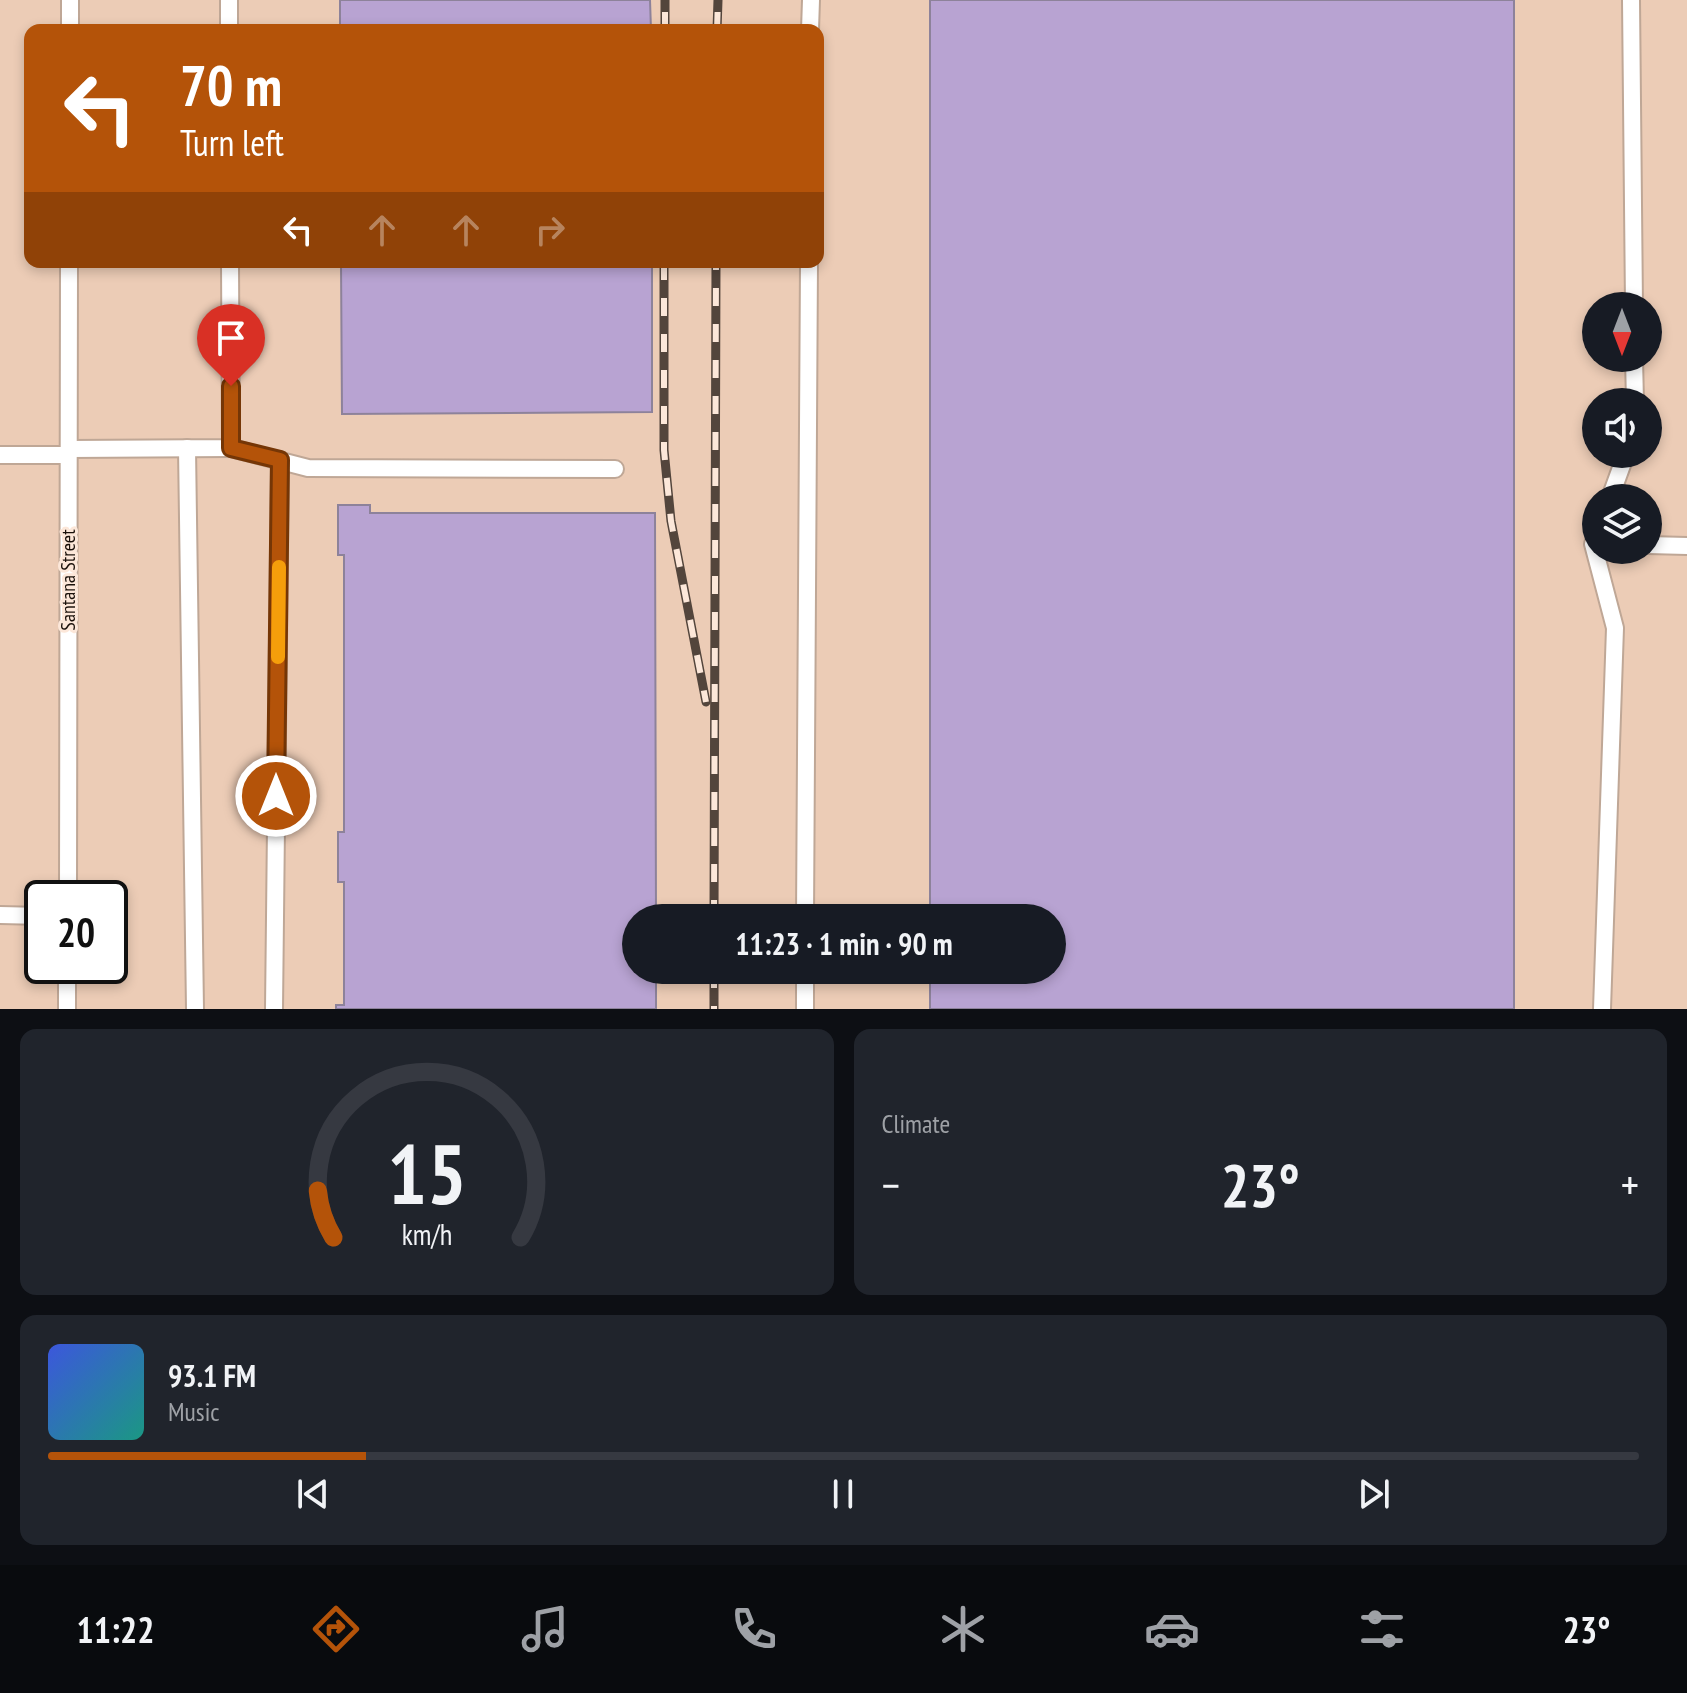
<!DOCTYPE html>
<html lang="en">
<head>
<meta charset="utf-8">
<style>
  body { margin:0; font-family:"PT Sans Narrow",sans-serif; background:#20242c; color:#f1f3f6; height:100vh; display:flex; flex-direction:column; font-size:30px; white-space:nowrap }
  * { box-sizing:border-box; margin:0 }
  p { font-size:26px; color:#9ea1a6 }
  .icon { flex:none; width:44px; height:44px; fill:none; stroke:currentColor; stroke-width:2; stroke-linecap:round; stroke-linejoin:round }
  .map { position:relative; height:1009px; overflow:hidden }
  .sheet { display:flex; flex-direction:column; gap:20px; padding:20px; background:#0d0f14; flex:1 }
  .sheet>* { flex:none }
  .top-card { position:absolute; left:24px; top:24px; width:800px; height:244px; border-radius:16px; box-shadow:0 4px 12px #0003; background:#b45309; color:#fff; overflow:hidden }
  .needle { width:52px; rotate:180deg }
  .controls { position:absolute; left:1582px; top:292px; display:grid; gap:16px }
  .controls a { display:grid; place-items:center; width:80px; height:80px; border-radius:50%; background:#171b24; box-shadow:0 4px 12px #0003; font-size:40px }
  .speed { position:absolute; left:24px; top:880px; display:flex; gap:16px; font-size:40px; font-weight:700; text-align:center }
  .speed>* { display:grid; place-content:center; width:104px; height:104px; border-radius:50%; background:#171b24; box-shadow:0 4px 12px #0003; line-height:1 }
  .speed .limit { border:4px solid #111; border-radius:12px; background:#fff; color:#111 }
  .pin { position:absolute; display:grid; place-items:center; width:68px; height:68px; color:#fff; margin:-82px -34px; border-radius:50% 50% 50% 0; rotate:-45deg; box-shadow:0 0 8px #0007 }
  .pin .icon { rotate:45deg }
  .me { position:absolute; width:88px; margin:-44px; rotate:0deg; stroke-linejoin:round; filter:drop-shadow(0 0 6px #0008) }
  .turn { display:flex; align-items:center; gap:28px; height:168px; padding:0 24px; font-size:36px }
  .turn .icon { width:104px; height:104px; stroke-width:2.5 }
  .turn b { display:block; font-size:56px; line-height:68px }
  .lanes { display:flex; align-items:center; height:76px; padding:0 24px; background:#0003; justify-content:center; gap:40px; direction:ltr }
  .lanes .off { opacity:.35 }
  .big { font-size:60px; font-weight:600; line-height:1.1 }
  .sheet .tile { flex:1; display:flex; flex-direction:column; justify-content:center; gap:12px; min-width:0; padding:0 28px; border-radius:16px; background:#20242c }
  .sheet .dial { align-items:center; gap:0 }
  .dial svg { height:208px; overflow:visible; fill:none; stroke:#363941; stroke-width:7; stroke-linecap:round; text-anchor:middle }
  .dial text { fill:#f1f3f6; stroke:none }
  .song { display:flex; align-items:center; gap:24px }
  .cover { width:96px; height:96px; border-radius:12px; background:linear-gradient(135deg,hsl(230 70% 55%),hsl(170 70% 35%)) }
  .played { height:8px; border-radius:4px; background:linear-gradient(90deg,#b45309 20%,#363941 20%) }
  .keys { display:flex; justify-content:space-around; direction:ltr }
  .heat { display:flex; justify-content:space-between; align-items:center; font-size:44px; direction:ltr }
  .sheet .tiles { flex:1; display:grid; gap:20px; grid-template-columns:1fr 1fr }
  .tile:last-child { grid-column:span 2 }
  .trip { position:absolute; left:622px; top:904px; width:444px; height:80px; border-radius:40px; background:#171b24; box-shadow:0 4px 12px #0003; font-weight:600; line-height:80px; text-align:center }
  .dock { display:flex; height:128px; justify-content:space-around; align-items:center; background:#090b0e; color:#9ea1a6 }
  .dock .icon { width:56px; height:56px }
  .dock .current { color:#b45309 }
  .dock b { font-size:36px; color:#f1f3f6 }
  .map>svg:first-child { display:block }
  .built { fill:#ecccb6; fill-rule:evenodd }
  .building { fill:#b8a3d2; stroke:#8d829a; stroke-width:2 }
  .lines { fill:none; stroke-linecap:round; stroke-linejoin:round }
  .service-casing { stroke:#bfa796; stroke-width:20 }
  .service { stroke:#fff; stroke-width:16 }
  .rail-casing { stroke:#53453c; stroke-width:9 }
  .rail { stroke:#fce7d9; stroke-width:6; stroke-dasharray:18; stroke-linecap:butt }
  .route-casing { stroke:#753606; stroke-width:20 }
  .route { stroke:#b45309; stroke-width:14 }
  .slow { stroke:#f59e0b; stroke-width:14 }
  .labels { text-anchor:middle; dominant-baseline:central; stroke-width:6; stroke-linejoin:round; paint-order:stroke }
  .street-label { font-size:20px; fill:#19100a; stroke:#fce7d9 }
</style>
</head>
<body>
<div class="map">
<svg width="1687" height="1009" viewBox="0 0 1687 1009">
  <rect width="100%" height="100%" fill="#f2d9c8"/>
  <path class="built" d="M0,0H1687V1009H0ZM30,30H818V262H30ZM1596,306H1648V358H1596ZM1596,402H1648V454H1596ZM1596,498H1648V550H1596ZM42,898H110V966H42ZM636,918H1052V970H636Z"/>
  <g class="building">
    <polygon points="340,0 650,0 651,30 340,30"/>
    <polygon points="930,0 1514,0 1514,1009 930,1009 930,970 1052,970 1052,918 930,918"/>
    <polygon points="341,262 652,262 652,412 342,414"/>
    <polygon points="338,505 370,505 370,513 655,513 656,918 636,918 636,970 656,970 656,1009 336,1009 336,1005 344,1005 344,882 338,882 338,832 344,832 344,555 338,555"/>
  </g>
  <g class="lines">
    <g class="service-casing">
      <g id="service">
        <polyline points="229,0 229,30"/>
        <polyline points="1631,0 1634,306"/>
        <polyline points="70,30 70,0"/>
        <polyline points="810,30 811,0"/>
        <polyline points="1634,358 1635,402"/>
        <polyline points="187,448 195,1009"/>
        <polyline points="231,448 308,468 615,469"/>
        <polyline points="69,449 231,448 230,262"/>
        <polyline points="0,455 68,455"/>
        <polyline points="1610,498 1626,454"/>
        <polyline points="1593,544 1615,628 1602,1009"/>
        <polyline points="1648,545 1687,546"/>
        <polyline points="68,898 69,262"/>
        <polyline points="0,915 42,916"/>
        <polyline points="805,918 809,262"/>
        <polyline points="67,1009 67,966"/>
        <polyline points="274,1009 280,460"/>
        <polyline points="805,1009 805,970"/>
      </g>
    </g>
    <use href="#service" class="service"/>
    <g class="rail-casing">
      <g id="rail">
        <polyline points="665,30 665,0"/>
        <polyline points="717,30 718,0"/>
        <polyline points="664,262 664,450 671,521 706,702"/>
        <polyline points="714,918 716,262"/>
        <polyline points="714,970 714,1009"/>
      </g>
    </g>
    <use href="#rail" class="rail"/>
  </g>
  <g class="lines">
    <g class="route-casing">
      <polyline id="route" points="231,386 231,448 280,460 276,796"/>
    </g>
    <use href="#route" class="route"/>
    <polyline class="slow" points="278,657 279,567"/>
  </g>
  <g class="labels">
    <g class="street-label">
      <text transform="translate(68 580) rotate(-90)">Santana Street</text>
    </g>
  </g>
</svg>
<div class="controls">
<a><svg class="needle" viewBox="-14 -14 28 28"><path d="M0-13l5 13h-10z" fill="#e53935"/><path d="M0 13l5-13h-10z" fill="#9ea1a6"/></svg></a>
<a><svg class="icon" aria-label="sound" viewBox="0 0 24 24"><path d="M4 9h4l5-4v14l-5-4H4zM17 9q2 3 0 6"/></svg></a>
<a><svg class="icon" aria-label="layers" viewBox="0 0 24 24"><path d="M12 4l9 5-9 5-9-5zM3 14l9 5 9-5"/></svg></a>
</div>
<div class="speed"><div class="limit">20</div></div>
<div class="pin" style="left:231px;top:386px;background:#d93025"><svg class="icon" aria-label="arrive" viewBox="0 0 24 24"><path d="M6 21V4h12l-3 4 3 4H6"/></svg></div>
<svg class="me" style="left:276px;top:796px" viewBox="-20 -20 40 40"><circle r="17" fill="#b45309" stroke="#fff" stroke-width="3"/><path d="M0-11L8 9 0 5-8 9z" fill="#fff"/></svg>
<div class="trip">11:23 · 1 min · 90 m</div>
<div class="top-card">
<div class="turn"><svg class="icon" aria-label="left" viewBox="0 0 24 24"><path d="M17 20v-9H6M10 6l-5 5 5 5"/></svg><div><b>70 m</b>Turn left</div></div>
<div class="lanes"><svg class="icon" aria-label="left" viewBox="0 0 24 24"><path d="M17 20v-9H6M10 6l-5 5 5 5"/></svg><svg class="icon off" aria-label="ahead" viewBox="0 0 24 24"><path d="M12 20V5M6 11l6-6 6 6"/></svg><svg class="icon off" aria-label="ahead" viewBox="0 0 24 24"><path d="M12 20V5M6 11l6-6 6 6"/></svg><svg class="icon off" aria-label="right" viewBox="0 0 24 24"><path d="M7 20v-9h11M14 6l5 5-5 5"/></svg></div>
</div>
</div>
<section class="sheet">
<div class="tiles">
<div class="tile dial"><svg viewBox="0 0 100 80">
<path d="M14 69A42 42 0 1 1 86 69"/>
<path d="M14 69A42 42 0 0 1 8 51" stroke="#b45309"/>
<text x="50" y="56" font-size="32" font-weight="700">15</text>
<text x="50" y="72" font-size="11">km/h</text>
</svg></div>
<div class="tile"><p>Climate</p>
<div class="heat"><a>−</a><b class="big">23°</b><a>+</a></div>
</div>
<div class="tile">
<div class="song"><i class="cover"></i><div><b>93.1 FM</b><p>Music</p></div></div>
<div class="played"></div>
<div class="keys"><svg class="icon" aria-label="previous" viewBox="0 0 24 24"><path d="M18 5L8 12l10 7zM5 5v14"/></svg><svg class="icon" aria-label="pause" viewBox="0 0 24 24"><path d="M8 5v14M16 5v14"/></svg><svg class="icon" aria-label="next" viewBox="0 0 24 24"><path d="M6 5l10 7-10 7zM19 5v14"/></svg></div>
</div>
</div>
</section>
<nav class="dock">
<b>11:22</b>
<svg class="icon current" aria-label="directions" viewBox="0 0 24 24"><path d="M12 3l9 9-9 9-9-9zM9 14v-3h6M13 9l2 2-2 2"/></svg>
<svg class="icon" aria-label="music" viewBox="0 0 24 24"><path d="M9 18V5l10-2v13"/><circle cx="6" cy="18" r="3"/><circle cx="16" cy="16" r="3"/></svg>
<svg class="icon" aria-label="phone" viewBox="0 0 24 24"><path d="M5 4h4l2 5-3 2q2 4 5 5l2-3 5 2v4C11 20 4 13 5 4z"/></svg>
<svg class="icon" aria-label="climate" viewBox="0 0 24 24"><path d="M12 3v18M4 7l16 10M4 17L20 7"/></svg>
<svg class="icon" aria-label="car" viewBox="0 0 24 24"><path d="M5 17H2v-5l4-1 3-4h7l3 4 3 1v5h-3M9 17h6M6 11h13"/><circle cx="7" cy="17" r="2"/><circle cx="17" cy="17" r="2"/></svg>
<svg class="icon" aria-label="filters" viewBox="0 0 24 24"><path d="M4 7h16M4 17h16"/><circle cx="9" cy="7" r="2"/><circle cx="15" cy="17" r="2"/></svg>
<b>23°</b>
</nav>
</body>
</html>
